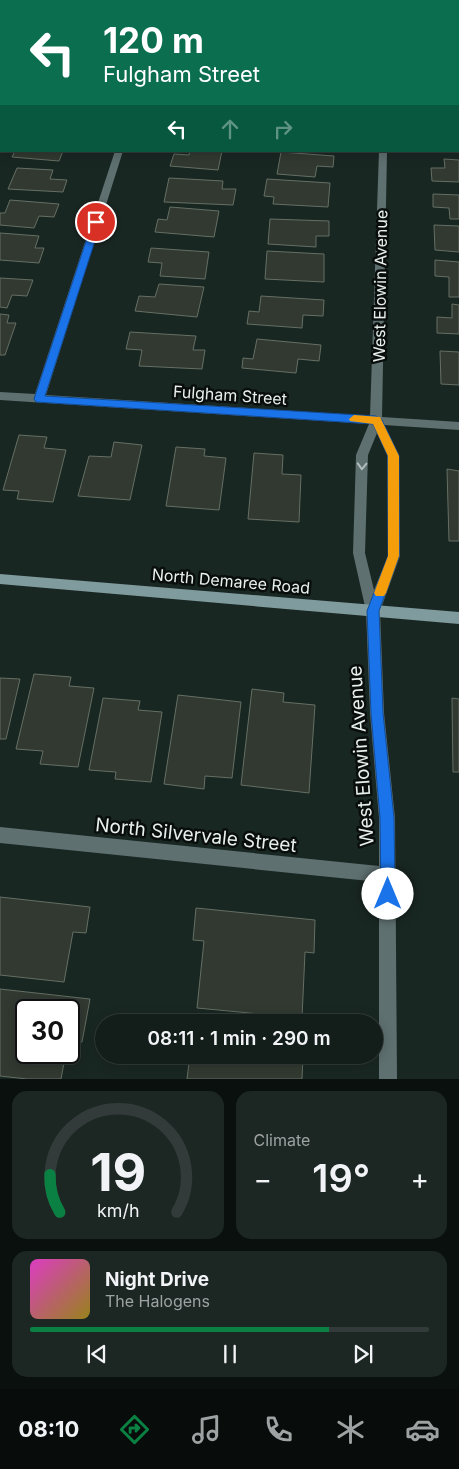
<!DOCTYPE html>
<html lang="en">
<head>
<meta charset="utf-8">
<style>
  body { margin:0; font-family:Inter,sans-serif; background:#1c2623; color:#f1f3f6; height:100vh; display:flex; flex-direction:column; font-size:19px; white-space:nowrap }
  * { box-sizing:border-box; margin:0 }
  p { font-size:16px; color:#9da2a2 }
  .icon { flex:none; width:28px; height:28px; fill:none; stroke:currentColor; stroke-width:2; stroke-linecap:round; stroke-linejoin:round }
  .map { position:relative; height:1079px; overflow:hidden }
  .details { display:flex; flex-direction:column; gap:12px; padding:12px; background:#0a100e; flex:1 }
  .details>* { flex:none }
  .hud { position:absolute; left:0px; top:0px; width:460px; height:152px; box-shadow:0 2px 12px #0003,0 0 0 1px #323b39; background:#0b6e4f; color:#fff; overflow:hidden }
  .speed { position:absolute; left:15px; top:999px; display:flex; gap:10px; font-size:25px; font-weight:700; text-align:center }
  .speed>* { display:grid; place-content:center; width:65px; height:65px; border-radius:50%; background:#131d1a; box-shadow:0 2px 12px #0003,0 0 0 1px #323b39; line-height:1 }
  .speed .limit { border:2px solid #111; border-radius:8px; background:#fff; color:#111 }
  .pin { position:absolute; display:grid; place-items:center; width:42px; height:42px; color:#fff; margin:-21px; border:2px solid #fff; border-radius:50%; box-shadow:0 1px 5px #0007 }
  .me { position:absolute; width:55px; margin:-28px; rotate:0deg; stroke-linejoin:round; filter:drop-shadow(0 0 4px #0008) }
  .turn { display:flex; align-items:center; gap:18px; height:105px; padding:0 20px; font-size:22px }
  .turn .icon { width:65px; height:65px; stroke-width:2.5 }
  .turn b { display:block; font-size:35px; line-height:42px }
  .lanes { display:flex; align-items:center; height:48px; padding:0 20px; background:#0003; justify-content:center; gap:25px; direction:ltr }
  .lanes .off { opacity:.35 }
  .big { font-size:38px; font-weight:600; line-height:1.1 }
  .details .widget { flex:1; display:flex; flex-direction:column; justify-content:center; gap:8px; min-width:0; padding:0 18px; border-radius:15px; background:#1c2623 }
  .details .dial { align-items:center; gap:0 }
  .dial svg { height:130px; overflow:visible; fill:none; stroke:#323b39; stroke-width:7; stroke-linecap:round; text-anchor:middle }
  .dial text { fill:#f1f3f6; stroke:none }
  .song { display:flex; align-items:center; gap:15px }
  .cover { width:60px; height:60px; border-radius:8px; background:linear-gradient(135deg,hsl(310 70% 55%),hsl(50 70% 35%)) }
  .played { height:5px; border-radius:2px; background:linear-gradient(90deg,#0b8043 75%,#323b39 75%) }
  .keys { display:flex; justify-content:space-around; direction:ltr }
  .heat { display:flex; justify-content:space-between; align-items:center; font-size:28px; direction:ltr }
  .details .tiles { flex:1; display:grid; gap:12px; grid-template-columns:1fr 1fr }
  .widget:last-child { grid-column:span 2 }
  .trip { position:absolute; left:95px; top:1014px; width:288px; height:50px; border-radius:25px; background:#131d1a; box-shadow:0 2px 12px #0003,0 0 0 1px #323b39; font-weight:600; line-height:50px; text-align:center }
  .tab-bar { display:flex; height:80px; justify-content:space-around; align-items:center; background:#080c0a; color:#9da2a2 }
  .tab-bar .icon { width:35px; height:35px }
  .tab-bar .current { color:#0b8043 }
  .tab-bar b { font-size:22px; color:#f1f3f6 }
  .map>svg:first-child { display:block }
  .building { fill:#313930; stroke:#656f64 }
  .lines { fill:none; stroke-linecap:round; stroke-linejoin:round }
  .street { fill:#5f7071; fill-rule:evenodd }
  .secondary { fill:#809b9d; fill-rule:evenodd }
  .oneway { stroke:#b1bdbb }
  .route { fill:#1a73e8; stroke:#114b97 }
  .slow { fill:#f59e0b }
  .labels { text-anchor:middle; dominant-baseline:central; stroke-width:5; stroke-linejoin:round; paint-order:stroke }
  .street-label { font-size:16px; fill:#e7f0ed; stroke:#090e0c }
  .near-street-label { font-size:19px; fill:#e7f0ed; stroke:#090e0c }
</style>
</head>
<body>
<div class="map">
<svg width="459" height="1079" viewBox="0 0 459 1079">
  <rect width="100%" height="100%" fill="#192723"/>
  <g class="building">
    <polygon points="75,0 129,0 75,1"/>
    <polygon points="15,151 63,151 59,161 12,157"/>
    <polygon points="190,151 222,151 218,170 170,166 174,154 189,155"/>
    <polygon points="281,152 334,156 333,167 317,166 315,177 277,174"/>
    <polygon points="444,159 459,160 459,182 432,181 431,168 445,168"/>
    <polygon points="17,168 53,170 50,179 67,180 63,192 8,189"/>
    <polygon points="169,178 223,181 222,189 236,189 233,205 164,202"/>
    <polygon points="267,179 330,183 328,207 273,204 274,197 264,196"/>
    <polygon points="433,194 459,195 459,219 450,219 449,208 433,207"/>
    <polygon points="10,200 59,204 54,217 39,216 34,228 0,225 0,213 5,213"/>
    <polygon points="170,207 219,211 214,237 155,232 158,219 167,220"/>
    <polygon points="270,219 329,221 329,236 316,236 316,247 268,244"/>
    <polygon points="434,225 459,226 459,252 435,250"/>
    <polygon points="0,233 39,236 35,248 44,248 39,263 0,260"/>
    <polygon points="151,248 209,252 205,279 160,276 162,263 148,262"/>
    <polygon points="267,251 324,254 324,282 265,279"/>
    <polygon points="435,260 459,262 459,297 449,297 449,277 435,276"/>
    <polygon points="0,278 33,280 27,296 12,295 7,308 0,307"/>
    <polygon points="159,284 204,287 197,317 135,311 139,296 155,297"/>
    <polygon points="261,296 324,300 323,316 303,315 302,328 247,324 249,311 259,312"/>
    <polygon points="452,304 459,305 459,334 437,333 437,317 452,318"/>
    <polygon points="0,314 9,315 7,323 16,323 5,355 0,355"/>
    <polygon points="130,332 196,336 193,350 205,350 202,369 139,366 142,350 126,349"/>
    <polygon points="257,339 321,345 319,361 298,359 296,373 242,368 243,358 253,359"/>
    <polygon points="440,351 459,352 459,385 441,384"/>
    <polygon points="19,435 47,437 44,448 66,450 53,502 17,499 19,491 3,490"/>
    <polygon points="114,442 142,445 130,500 78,496 89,456 111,457"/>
    <polygon points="176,447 205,449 204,456 226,458 219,510 166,506"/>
    <polygon points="254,453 283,455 282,474 301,475 299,522 248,519"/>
    <polygon points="447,469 459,471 459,541 449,541"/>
    <polygon points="34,674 71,677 69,686 94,688 78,767 40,764 43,751 16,749"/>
    <polygon points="0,678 20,679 6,739 0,739"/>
    <polygon points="252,689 284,693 283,702 315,705 309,793 241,785"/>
    <polygon points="178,695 241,702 232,778 205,776 204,789 164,784"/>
    <polygon points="103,698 140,701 138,710 162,712 151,782 115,779 116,772 89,770"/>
    <polygon points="452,698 459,699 459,772 453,772"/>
    <polygon points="0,897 90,907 86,933 73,932 64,982 0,975"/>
    <polygon points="196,908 315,920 314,953 305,952 302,1018 197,1008 204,941 193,940"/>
    <polygon points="0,989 90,999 82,1042 69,1040 69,1010 26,1010 26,1052 66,1052 61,1079 27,1079 0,1076"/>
    <polygon points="190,1055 303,1055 302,1079 187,1079"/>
  </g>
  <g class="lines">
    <g class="street">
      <polygon points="382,0 390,0 390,1 383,1"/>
      <path d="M115,151H123L46,395L370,416L379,151H387L382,417L459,422V430L384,425L399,455L400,556L380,611L384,713L395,818L397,1079H379V882L0,843V827L379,866V818L370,713L366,611L353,553L356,455L369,424L0,400V392L35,394ZM377,433L387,455L388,556L374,590L365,553L368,455Z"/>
    </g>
    <polygon class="secondary" points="0,574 459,612 459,624 0,584"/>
  </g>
  <defs><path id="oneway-chevron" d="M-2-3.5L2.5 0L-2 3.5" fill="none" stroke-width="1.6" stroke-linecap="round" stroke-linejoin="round" transform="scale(1.25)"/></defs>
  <use class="oneway" href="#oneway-chevron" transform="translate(362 466) rotate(92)"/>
  <polygon class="route" points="93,220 101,222 45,396 376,416 382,420 399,456 399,556 379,611 383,713 394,818 395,894 393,899 388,901 383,899 381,894 380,818 371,713 367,611 388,556 388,456 373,424 36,402 34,399"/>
  <polygon class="slow" points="354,415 380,417 399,456 399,556 386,593 384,596 376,596 374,593 388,556 388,456 373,424 350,421 349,419"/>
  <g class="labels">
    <g class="street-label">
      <text transform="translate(380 286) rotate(-89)">West Elowin Avenue</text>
      <text transform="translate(230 395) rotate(4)">Fulgham Street</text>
      <text transform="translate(231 581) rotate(5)">North Demaree Road</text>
    </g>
    <g class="near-street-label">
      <text transform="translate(361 756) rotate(-94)">West Elowin Avenue</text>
      <text transform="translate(196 835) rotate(6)">North Silvervale Street</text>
    </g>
  </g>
</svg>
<div class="speed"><div class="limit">30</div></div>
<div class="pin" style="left:96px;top:222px;background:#d93025"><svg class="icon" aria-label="arrive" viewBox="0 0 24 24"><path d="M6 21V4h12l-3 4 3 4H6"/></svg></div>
<svg class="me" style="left:388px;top:894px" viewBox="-20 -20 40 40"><circle r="19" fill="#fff"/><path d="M0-13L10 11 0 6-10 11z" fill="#1a73e8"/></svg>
<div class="trip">08:11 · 1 min · 290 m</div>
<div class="hud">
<div class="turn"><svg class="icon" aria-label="left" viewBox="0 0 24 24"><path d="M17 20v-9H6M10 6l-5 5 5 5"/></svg><div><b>120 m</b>Fulgham Street</div></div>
<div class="lanes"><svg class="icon" aria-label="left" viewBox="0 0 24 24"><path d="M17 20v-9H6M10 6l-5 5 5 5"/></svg><svg class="icon off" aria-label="ahead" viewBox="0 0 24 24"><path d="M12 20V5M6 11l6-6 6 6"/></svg><svg class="icon off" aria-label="right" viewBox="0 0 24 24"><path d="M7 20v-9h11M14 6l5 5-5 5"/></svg></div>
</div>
</div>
<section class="details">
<div class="tiles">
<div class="widget dial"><svg viewBox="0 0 100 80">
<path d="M14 69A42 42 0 1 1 86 69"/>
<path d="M14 69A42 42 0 0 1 8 46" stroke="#0b8043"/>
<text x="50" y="56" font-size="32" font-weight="700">19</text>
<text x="50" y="72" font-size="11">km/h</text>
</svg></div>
<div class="widget"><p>Climate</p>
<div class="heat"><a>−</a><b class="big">19°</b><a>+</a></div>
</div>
<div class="widget">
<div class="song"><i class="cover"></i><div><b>Night Drive</b><p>The Halogens</p></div></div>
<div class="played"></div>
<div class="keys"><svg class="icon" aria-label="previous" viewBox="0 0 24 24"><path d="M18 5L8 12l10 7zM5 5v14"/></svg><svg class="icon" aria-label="pause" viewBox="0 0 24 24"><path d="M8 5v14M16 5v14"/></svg><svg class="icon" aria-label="next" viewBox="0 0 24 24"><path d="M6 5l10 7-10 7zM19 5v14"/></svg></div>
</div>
</div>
</section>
<nav class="tab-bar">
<b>08:10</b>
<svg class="icon current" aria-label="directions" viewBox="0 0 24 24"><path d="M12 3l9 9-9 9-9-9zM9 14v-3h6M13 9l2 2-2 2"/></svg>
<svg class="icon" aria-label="music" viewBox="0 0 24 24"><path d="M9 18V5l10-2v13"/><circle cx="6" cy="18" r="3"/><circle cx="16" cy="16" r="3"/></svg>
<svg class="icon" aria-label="phone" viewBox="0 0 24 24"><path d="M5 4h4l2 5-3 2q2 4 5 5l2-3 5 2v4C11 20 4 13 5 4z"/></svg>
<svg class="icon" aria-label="climate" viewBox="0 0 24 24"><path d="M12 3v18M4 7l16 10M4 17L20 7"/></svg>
<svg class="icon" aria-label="car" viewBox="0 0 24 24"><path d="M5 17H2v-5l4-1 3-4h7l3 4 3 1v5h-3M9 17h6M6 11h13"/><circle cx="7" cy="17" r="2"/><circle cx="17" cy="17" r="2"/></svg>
</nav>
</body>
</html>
